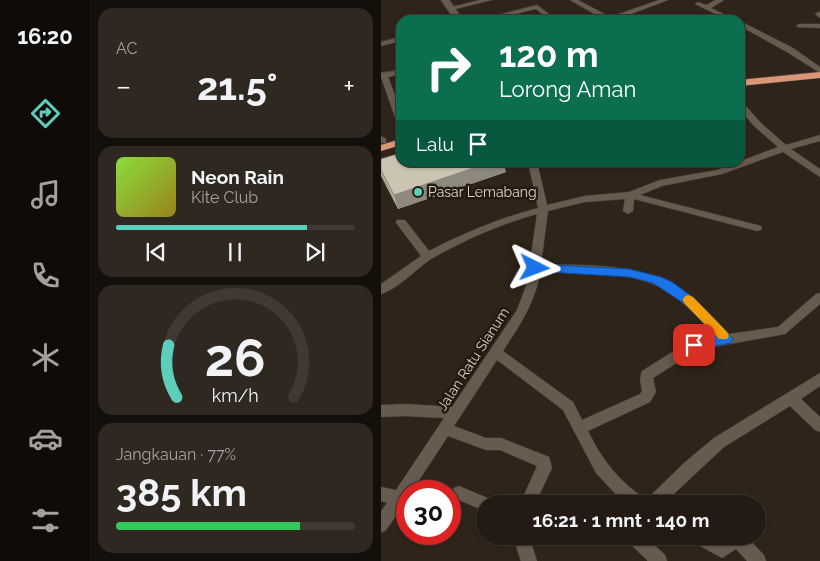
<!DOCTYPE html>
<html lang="id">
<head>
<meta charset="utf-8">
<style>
  body { margin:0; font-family:Raleway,sans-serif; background:#2f2821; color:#f1f3f6; height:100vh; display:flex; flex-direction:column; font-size:19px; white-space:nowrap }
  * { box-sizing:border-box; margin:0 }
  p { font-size:16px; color:#a3a1a0 }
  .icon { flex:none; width:28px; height:28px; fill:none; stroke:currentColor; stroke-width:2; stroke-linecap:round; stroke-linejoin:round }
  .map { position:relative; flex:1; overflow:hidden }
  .sheet { display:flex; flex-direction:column; gap:8px; padding:8px; background:#130f0a; width:291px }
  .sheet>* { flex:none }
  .top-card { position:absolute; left:15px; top:15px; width:349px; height:152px; border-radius:15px; box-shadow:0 1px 4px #0004,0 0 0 1px #403933; background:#0b6e4f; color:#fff; overflow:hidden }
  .speed { position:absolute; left:15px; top:480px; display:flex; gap:10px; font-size:25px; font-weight:700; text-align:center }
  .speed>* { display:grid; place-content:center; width:65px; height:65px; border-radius:50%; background:#231b13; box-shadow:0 1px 4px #0004,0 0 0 1px #403933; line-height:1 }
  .speed .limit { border:8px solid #d22; background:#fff; color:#111 }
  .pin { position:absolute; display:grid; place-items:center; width:42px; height:42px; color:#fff; margin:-21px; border-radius:10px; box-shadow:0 2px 8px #0006 }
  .me { position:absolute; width:55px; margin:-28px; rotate:93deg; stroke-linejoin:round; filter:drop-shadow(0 0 4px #0008) }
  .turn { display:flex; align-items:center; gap:18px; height:105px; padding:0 20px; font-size:22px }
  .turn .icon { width:65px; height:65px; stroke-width:2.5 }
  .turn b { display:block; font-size:35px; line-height:42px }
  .then { display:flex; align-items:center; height:48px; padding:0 20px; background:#0003; gap:10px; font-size:19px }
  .big { font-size:38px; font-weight:700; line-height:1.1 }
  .sheet .tile { flex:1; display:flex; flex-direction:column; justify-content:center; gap:8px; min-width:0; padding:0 18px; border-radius:15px; background:#2f2821 }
  .sheet .dial { align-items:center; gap:0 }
  .dial svg { height:130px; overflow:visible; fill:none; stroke:#403933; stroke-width:7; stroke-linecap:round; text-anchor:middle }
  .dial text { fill:#f1f3f6; stroke:none }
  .song { display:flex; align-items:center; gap:15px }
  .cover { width:60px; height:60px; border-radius:8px; background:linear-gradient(135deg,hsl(90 70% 55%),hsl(50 70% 35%)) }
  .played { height:5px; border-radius:2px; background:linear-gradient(90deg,#5cceba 80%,#403933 80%) }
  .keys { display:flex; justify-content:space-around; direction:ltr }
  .heat { display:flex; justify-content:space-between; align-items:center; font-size:28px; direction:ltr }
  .charge { height:8px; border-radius:4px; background:linear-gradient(90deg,#34c759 77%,#403933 0) }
  .trip { position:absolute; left:95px; top:495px; width:290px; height:50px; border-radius:25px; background:#231b13; box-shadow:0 1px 4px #0004,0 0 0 1px #403933; font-weight:700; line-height:50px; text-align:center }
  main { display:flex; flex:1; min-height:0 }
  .dock { display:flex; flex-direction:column; width:90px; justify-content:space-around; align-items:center; background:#0e0b08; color:#a3a1a0 }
  .dock .icon { width:35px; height:35px }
  .dock .selected { color:#5cceba }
  .dock b { font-size:22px; color:#f1f3f6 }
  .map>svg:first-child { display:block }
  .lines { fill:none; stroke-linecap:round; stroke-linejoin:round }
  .minor-casing { stroke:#4a4038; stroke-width:1 }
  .tertiary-casing { stroke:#4a4038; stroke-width:2 }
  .trunk-casing { stroke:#4a4038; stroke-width:1 }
  .minor { fill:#675b4f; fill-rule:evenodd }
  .tertiary { fill:#675b4f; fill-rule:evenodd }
  .trunk { fill:#da9778; fill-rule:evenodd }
  .wall { fill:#afa99a }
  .shaded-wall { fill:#8e897d }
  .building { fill:#cbc4b3; stroke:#8e897d }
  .route { fill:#1a73e8; stroke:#114b97 }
  .slow { fill:#f59e0b }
  .poi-dot { fill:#5cceba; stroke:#251a10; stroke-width:2 }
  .labels { text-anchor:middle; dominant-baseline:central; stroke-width:5; stroke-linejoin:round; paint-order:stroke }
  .poi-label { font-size:14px; fill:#dad3cc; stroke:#251a10; text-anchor:start }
  .street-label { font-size:14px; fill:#dad3cc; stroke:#251a10 }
</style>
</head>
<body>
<main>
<nav class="dock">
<b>16:20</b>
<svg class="icon selected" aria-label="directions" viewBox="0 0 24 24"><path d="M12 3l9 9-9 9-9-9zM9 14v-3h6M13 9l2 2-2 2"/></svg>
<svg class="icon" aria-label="music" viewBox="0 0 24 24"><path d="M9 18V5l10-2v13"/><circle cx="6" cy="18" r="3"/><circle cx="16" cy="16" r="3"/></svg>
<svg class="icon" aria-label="phone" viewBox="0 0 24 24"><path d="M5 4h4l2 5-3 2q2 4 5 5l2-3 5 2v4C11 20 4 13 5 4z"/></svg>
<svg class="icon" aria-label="climate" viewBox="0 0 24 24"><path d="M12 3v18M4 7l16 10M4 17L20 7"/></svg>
<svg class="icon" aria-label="car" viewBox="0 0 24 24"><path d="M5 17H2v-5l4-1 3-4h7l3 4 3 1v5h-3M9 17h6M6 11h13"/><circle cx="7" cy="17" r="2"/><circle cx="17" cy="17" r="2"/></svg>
<svg class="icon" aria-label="filters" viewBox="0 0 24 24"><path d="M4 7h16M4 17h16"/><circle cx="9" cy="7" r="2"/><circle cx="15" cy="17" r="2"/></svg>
</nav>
<section class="sheet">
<div class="tile"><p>AC</p>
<div class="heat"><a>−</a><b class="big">21.5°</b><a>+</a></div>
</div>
<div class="tile">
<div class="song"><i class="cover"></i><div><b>Neon Rain</b><p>Kite Club</p></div></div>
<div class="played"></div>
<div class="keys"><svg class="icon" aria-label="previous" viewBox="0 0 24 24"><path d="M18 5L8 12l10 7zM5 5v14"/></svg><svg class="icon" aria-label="pause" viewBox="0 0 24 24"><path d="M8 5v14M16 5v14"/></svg><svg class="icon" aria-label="next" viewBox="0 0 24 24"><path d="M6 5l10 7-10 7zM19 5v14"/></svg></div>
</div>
<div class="tile dial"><svg viewBox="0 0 100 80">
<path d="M14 69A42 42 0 1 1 86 69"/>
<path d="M14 69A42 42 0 0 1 9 37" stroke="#5cceba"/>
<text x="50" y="56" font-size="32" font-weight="700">26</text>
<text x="50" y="72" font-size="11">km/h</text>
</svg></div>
<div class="tile"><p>Jangkauan · 77%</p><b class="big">385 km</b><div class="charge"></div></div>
</section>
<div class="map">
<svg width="439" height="561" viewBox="0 0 439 561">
  <rect width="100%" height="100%" fill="#2f2419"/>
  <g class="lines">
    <g class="minor-casing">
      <g id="minor">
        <polygon points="99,0 111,0 70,10 67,8"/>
        <polygon points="189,0 197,0 229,17 278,0 287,0 234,20 224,20"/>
        <polygon points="335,0 343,0 330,8 355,20 347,20 314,4 317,2 325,5"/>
        <polygon points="156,5 176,20 169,20 155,9 109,20 98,20"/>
        <polygon points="437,12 439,12 439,18 434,14"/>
        <polygon points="359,21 412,48 439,67 439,73 406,52 359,26"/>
        <polygon points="418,24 439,24 439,28 416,27 416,25"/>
        <polygon points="20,37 20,41 0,46 0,42"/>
        <polygon points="20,70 20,74 7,77 20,111 20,126 16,123 0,77 0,73"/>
        <path d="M359,103H362L380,123L405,145L439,135V141L410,149L439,169V177L402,152L341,174L281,186L259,195L380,226L381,228L380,230L376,231L253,199L252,211L247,214L242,211L244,199L204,202L167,211L160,264C210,266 265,262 307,294C323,306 335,321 348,334L397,327L435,294L439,293V304L404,334L316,350L272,378L275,392L269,402L207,431C220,458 239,484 266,499L303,463L333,438L439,373V386L420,399L439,417V432L434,430L409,406L343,447L282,504H244L215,473L182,410L116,360L73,426L105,438H120L168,457L171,468L154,504H139L156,466L119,450H105L67,436L31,491H26L24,503L5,530L0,533V511L6,503L0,501V487L15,490L63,418L25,416L0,417V405L25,404L71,407L136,310L146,283L156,214C120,224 83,240 50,259C35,269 17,289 0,294V284L40,256L16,224L15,222L16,220H24L48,251C83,233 119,218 157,208L147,162H156L166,205L204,196L248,192L279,180L336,170L397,147L374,127L359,110ZM159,272C199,274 248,269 284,290C304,302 319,319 335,337L309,341L261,371L259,379L261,391L259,394L201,420L192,402L122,351C138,326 155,302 159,272Z"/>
        <polygon points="0,136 5,139 5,143 0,143"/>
        <polygon points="78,486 109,499 111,504 104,504 104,511 73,498 71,493 73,488"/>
        <polygon points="132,536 148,536 156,561 140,561"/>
        <polygon points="245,536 264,536 284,555 286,561 267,561 247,542"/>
        <polygon points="310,536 333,536 340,540 346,536 365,536 383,555 385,561 366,561 355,549 341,558 312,542"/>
      </g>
    </g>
    <g class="tertiary-casing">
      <polygon id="tertiary" points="60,0 68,0 82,20 74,20"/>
    </g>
    <g class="trunk-casing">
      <g id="trunk">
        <polygon points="439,72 439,78 359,86 359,80"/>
        <polygon points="20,139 20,145 0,151 0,145"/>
      </g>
    </g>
    <use href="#minor" class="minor"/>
    <use href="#tertiary" class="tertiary"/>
    <use href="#trunk" class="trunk"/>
  </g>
  <polygon class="wall" points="0,159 125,172 17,209 0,176"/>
  <polygon class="shaded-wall" points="110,162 123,162 125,172 17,209 13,195"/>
  <polygon class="building" points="20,153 20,162 110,162 13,195 0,170 0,159"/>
  <polygon class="route" points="154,264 248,269 280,277 291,282 313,298 352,339 350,343 345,344 313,350 308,349 306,345 308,342 335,336 304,304 272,283 248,277 150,271 149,268 150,265"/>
  <polygon class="slow" points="307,295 312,297 346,332 348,336 346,339 338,339 303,303 302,300 303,297"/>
  <circle class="poi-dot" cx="37" cy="192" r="5"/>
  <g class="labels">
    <g class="poi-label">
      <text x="47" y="192">Pasar Lemabang</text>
    </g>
    <g class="street-label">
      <text transform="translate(92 359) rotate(-57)">Jalan Ratu Sianum</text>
    </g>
  </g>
</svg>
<div class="speed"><div class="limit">30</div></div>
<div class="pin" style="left:313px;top:345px;background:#d93025"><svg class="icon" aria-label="arrive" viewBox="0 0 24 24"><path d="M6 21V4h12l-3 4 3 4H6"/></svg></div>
<svg class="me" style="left:154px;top:268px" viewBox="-20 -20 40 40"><path d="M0-17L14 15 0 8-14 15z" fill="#1a73e8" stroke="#fff" stroke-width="4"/></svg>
<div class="trip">16:21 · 1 mnt · 140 m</div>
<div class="top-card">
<div class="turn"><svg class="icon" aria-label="right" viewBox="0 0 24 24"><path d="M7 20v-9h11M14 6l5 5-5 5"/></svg><div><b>120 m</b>Lorong Aman</div></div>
<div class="then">Lalu<svg class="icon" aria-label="arrive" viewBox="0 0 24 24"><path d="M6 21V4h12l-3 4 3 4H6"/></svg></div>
</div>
</div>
</main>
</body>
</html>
